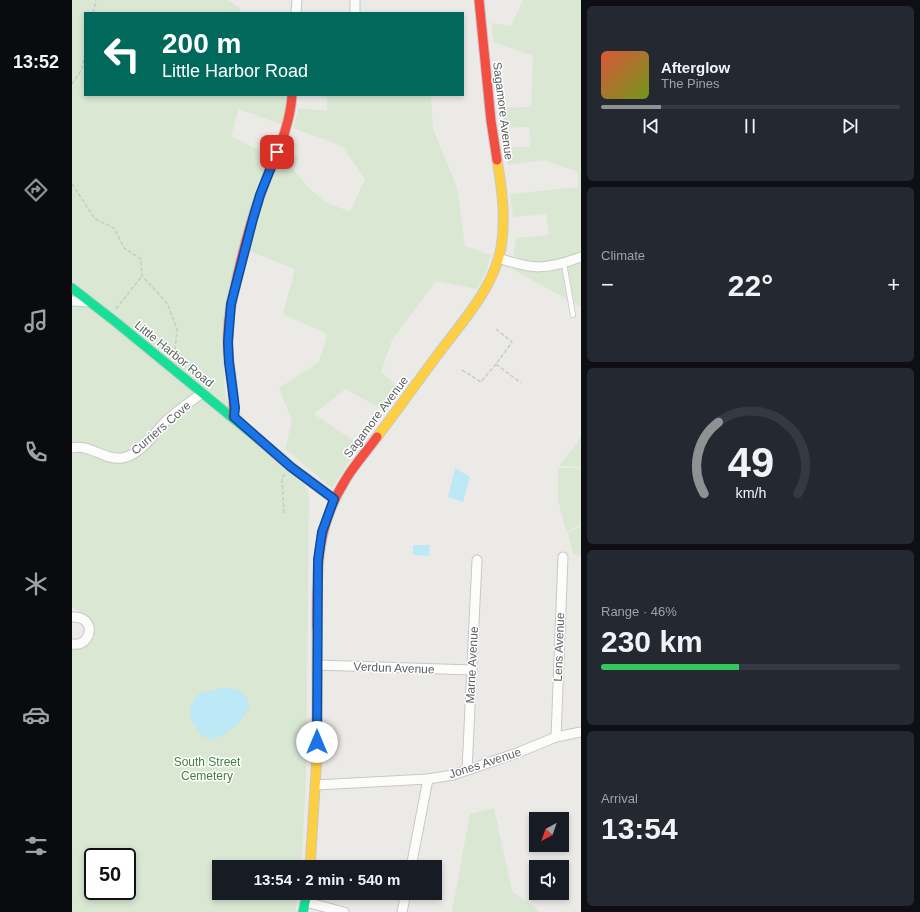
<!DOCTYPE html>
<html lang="en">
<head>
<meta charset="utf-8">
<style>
  body { margin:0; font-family:Arial,sans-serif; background:#242831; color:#f1f3f6; height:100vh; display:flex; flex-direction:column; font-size:15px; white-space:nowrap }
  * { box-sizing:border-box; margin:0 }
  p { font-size:13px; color:#9ea1a6 }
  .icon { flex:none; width:22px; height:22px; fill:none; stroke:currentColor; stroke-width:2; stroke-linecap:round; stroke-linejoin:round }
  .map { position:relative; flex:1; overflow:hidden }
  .details { display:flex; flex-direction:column; gap:6px; padding:6px; background:#0d0f14; width:339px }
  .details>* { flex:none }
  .guide { position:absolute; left:12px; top:12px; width:380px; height:84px; border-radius:0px; box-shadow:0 2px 6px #0003; background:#00695c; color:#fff; overflow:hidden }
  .needle { width:26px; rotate:220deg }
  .buttons { position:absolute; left:457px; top:812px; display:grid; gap:8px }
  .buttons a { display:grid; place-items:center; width:40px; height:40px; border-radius:0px; background:#171b24; box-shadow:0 2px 6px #0003; font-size:20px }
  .speed { position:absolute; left:12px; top:848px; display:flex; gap:8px; font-size:20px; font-weight:700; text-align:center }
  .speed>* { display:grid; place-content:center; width:52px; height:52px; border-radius:50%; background:#171b24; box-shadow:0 2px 6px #0003; line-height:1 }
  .speed .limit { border:2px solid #111; border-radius:6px; background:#fff; color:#111 }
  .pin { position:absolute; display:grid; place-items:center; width:34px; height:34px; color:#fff; margin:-17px; border-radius:8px; box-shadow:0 2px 6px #0006 }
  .me { position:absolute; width:44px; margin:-22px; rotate:0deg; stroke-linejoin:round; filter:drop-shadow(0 0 3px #0008) }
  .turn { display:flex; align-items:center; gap:14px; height:84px; padding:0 12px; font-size:18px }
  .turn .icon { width:52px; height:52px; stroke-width:2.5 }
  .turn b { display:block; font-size:28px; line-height:34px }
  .big { font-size:30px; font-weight:800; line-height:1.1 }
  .details .tile { flex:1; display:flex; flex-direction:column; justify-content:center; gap:6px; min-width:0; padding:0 14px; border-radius:6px; background:#242831 }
  .details .dial { align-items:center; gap:0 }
  .dial svg { height:104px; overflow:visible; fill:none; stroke:#363941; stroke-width:7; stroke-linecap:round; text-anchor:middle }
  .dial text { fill:#f1f3f6; stroke:none }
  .song { display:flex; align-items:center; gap:12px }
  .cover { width:48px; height:48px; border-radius:6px; background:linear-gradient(135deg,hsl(10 70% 55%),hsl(80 70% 35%)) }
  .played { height:4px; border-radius:2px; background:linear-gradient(90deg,#8f9292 20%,#363941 20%) }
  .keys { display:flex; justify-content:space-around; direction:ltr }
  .heat { display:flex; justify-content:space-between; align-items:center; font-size:22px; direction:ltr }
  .charge { height:6px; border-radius:3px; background:linear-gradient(90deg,#34c759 46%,#363941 0) }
  .trip { position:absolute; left:140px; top:860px; width:230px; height:40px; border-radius:0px; background:#171b24; box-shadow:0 2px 6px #0003; font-weight:800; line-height:40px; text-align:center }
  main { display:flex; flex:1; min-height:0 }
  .tabs { display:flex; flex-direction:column; width:72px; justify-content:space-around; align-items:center; background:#090b0e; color:#9ea1a6 }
  .tabs .icon { width:28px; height:28px }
  .tabs .current { color:#8f9292 }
  .tabs b { font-size:18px; color:#f1f3f6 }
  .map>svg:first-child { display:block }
  .green { fill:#d9e7d3; fill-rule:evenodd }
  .water { fill:#bce9f5 }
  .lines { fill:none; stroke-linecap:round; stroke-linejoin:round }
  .lane-casing { stroke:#c8c8c8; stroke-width:6 }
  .street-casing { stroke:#c8c8c8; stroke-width:11 }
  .fast-casing { stroke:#c8c8c7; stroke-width:11 }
  .slow-casing { stroke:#c8c8c7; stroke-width:11 }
  .jam-casing { stroke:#c8c8c7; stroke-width:11 }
  .path { stroke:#c8ccc9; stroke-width:1.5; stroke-dasharray:4 2; stroke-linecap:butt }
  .lane { stroke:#fcfcfb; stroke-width:4.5 }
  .street { stroke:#fcfcfb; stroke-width:9 }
  .fast { stroke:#16e098; stroke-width:9 }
  .slow { stroke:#ffcf43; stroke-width:9 }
  .jam { stroke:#f24e42; stroke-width:9 }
  .route-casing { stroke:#114b97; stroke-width:10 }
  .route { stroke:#1a73e8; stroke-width:7 }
  .labels { text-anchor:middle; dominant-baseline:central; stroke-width:3; stroke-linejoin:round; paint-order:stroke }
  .street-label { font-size:12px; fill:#5d6265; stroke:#fff }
  .park-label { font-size:12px; fill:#448038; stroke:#fff }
</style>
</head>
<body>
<main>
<nav class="tabs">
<b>13:52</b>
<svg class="icon current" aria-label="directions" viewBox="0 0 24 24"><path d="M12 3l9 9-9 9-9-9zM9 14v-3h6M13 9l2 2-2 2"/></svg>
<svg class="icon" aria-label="music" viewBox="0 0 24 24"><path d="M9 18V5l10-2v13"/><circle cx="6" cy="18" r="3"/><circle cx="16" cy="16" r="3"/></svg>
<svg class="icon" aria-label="phone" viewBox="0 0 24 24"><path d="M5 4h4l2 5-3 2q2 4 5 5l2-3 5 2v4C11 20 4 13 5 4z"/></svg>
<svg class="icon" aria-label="climate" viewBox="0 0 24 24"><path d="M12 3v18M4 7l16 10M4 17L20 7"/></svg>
<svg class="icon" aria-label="car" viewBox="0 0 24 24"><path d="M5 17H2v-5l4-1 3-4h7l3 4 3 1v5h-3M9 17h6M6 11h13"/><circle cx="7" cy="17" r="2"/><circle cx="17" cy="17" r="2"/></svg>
<svg class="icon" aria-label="filters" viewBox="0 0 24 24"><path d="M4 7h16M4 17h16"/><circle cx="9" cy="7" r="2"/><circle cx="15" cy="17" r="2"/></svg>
</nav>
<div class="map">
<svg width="509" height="912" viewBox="0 0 509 912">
  <rect width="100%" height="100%" fill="#eceae7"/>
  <g class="green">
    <path d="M0,0H156L168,8L169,13H13V95H216L211,125L167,109L159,136L198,156L174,228L151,327L153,398L227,477L224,480L230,481L235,489L237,497L234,782L229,867H147V893H227L223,912H0V647L6,649L23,638L19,619L0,607V455L6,452L0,446ZM21,857H55V891H21Z"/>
    <polygon points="451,0 509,0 509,253 502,257 470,264 441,257 444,238 477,235 474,214 441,217 438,194 506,187 506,172 472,160 436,165 435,147 459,147 457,127 429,128 432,108 459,107 461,56 421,42 420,23 439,26"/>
    <polygon points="242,95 359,95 361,129 385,187 393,246 419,255 414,272 405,289 364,281 320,340 309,372 331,390 314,411 273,389 242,414 288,445 260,488 213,449 220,421 207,388 247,362 255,334 211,314 223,269 177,251 193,197 212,149 226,158 222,170 236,187 253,202 278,212 293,179 270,146 221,128 227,108 255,111 255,98"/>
    <polygon points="509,260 509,307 440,269"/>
    <polygon points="509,437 509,467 487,466"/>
    <polygon points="486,468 509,468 509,524 494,532 486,500"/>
    <polygon points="509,526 509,556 501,554 496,533"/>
    <polygon points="422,808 440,891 464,908 466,912 380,912 398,814"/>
  </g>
  <g class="water">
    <polygon points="383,468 398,477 391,502 376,497"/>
    <polygon points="341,545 358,545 357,556 341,555"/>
    <path d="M151,688C167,688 171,691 178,705C171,723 157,732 141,740L130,736L118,718L119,706L126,694Z"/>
  </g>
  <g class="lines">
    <g class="lane-casing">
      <polyline id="lane" points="492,264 501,315"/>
    </g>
    <g class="street-casing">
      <g id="street">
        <polyline points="283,0 283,13"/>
        <polyline points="224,13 225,0"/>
        <path d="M426,258C462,270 474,270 509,257"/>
        <polyline points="0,301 18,302"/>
        <path d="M0,448C17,443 33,461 50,458C70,455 82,432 96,419C107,410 118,402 130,393"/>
        <path d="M0,617C24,615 22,647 0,644"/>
        <polyline points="245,665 400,670"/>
        <polyline points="484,737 491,557"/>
        <polyline points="395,770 405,560"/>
        <polyline points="244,785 356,779 381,775 445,753 484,737 509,732"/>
        <polyline points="339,867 356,779"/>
        <polyline points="234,902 272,912"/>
        <polyline points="330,912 334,893"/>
      </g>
    </g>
    <g class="fast-casing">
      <g id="fast">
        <polyline points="0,288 45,323 184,437"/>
        <polyline points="231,912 235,893"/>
      </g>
    </g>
    <g class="slow-casing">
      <g id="slow">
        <polyline points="184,437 219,467 262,499"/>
        <path d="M305,437C327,408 348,378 370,349C393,319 422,286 429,248C434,219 430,189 425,160"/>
        <polyline points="238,867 245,757 245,627"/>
      </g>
    </g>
    <g class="jam-casing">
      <g id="jam">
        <polyline points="407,0 419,121 425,160"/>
        <path d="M161,417C164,394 157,373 156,350C155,332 157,314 161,296C168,262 177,226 189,193C201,160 218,130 220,95"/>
        <path d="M245,627C245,571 243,528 274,479C283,464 295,451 305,437"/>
      </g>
    </g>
    <g class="path">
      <polyline points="21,13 24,0"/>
      <polyline points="0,84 10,69 13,52"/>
      <polyline points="0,184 23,219 42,228 52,248 69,259 70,276 95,303 105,329 102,358"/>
      <polyline points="44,309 70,276"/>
      <polyline points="424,329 440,342 424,364 449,383"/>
      <polyline points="390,370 409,382 424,364"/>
      <polyline points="212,513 210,478 213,474"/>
    </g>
    <use href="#lane" class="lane"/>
    <use href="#street" class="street"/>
    <use href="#fast" class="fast"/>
    <use href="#slow" class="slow"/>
    <use href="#jam" class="jam"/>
  </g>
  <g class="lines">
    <g class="route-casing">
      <polyline id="route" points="205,152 188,195 181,219 159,304 156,342 157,362 163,408 162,417 219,467 262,499 250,532 246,560 245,742"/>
    </g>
    <use href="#route" class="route"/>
  </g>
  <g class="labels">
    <g class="street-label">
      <text transform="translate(431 111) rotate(83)">Sagamore Avenue</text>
      <text transform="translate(102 354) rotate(39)">Little Harbor Road</text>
      <text transform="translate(304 417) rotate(-53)">Sagamore Avenue</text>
      <text transform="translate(89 428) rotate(-41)">Curriers Cove</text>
      <text transform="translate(487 647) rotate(-88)">Lens Avenue</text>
      <text transform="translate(400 665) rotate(-87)">Marne Avenue</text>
      <text transform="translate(322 668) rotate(2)">Verdun Avenue</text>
      <text transform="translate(413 763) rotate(-18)">Jones Avenue</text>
    </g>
    <g class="park-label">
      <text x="135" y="762">South Street<tspan x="135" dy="14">Cemetery</tspan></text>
    </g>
  </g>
</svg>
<div class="buttons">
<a><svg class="needle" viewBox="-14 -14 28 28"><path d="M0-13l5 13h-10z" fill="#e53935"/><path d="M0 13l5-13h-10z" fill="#9ea1a6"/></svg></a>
<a><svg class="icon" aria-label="sound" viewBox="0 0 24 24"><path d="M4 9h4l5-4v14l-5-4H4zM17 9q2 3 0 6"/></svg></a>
</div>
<div class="speed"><div class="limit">50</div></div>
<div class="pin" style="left:205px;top:152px;background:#d93025"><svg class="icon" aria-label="arrive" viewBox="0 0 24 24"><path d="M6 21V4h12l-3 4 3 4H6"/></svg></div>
<svg class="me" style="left:245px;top:742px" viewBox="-20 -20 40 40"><circle r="19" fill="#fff"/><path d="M0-13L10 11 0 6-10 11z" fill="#1a73e8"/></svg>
<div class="trip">13:54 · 2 min · 540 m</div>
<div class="guide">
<div class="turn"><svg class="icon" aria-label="left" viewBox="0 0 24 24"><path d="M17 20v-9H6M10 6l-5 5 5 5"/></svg><div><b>200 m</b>Little Harbor Road</div></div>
</div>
</div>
<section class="details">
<div class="tile">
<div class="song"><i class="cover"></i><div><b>Afterglow</b><p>The Pines</p></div></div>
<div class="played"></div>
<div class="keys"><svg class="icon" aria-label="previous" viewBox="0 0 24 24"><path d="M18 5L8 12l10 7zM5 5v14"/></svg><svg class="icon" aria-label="pause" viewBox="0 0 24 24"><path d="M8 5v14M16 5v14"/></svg><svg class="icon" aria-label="next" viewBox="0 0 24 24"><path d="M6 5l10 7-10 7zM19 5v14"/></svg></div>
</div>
<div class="tile"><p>Climate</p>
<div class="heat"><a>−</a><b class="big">22°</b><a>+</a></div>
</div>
<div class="tile dial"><svg viewBox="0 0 100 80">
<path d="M14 69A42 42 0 1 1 86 69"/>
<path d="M14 69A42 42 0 0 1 25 14" stroke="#8f9292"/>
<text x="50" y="56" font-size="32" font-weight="700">49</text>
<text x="50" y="72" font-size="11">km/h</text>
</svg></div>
<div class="tile"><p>Range · 46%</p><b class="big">230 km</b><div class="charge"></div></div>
<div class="tile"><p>Arrival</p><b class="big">13:54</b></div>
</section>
</main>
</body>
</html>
